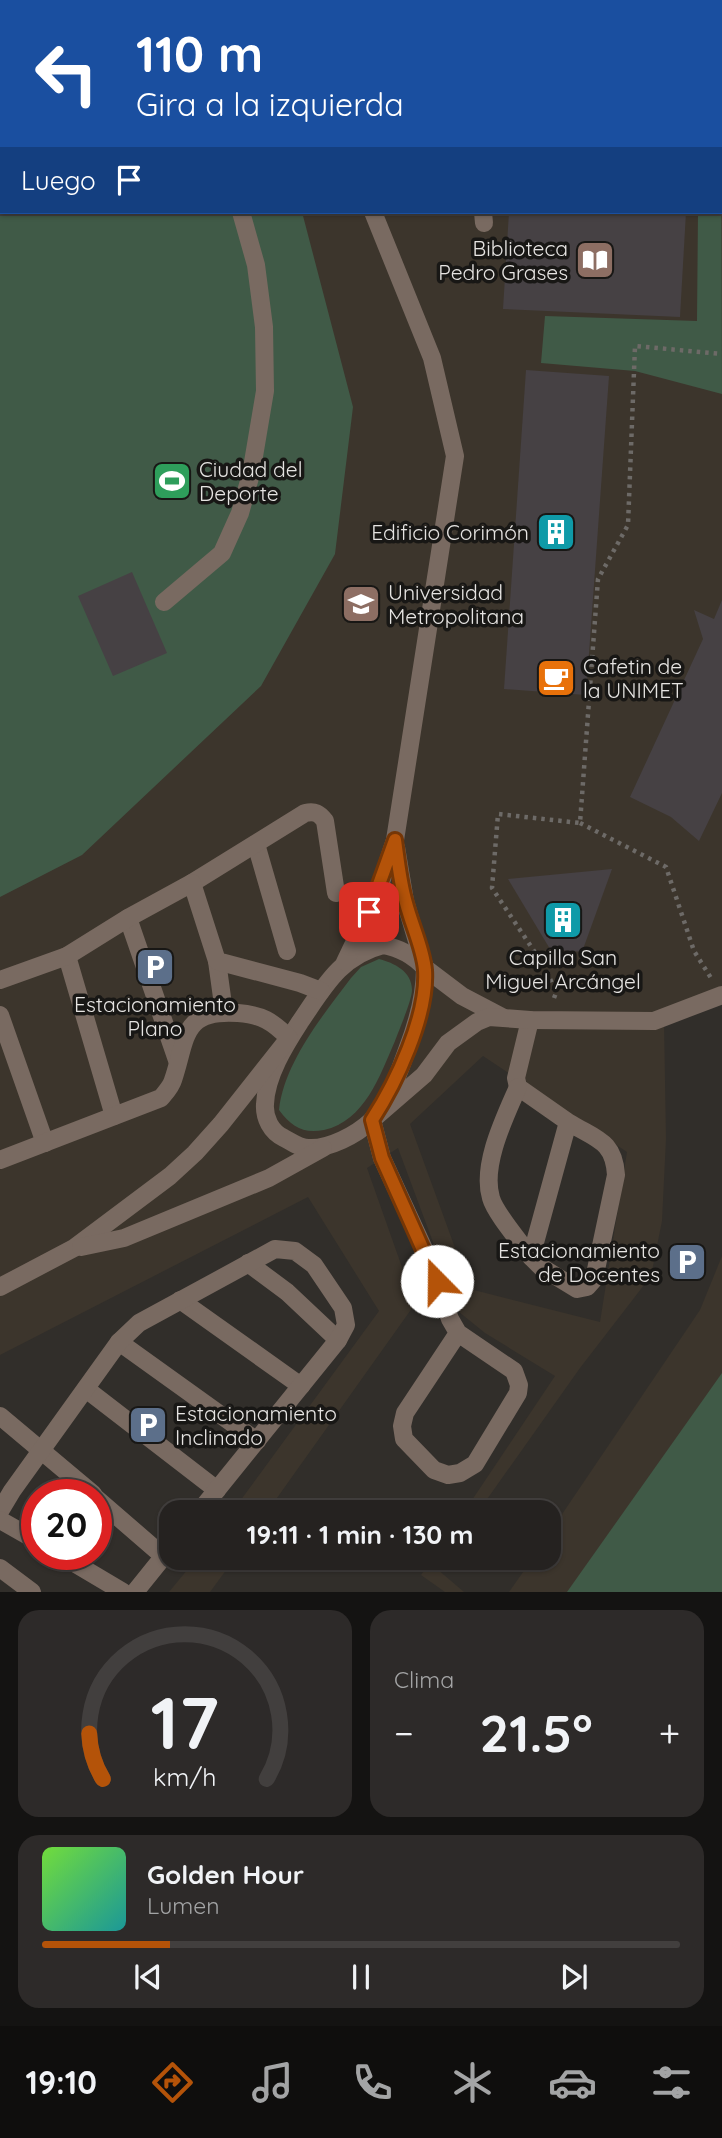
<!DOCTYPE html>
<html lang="es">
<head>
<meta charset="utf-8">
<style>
  body { margin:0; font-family:Quicksand,sans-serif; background:#2d2a29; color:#f1f3f6; height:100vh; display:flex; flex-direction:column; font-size:26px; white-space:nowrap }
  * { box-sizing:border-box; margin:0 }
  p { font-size:23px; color:#a3a4a5 }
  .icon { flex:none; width:38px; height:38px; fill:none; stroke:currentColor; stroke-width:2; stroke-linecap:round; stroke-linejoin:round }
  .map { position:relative; height:1592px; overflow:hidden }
  .sheet { display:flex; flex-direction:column; gap:18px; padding:18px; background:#141312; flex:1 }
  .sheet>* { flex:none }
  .banner { position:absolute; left:0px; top:0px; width:723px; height:214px; box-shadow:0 2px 5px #0004,0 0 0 2px #423f3e; background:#1a4fa0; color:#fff; overflow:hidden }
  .speed { position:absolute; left:21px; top:1479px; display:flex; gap:14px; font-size:35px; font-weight:700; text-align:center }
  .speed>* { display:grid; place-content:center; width:91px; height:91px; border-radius:50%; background:#252220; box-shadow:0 2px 5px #0004,0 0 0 2px #423f3e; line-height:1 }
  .speed .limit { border:10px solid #d22; background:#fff; color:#111 }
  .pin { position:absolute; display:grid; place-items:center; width:60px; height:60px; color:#fff; margin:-30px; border-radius:14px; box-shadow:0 4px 10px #0006 }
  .me { position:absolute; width:77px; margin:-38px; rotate:338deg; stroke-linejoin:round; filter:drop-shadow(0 0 5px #0008) }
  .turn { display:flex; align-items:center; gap:24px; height:147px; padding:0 21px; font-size:32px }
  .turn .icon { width:91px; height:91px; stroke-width:2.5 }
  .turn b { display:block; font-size:49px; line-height:60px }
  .then { display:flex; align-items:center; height:66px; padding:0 21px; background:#0003; gap:14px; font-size:26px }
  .big { font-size:52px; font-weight:800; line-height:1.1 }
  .sheet .widget { flex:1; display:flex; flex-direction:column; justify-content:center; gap:10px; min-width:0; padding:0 24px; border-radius:21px; background:#2d2a29 }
  .sheet .dial { align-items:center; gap:0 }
  .dial svg { height:182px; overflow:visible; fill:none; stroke:#423f3e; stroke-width:7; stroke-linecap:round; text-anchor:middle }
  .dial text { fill:#f1f3f6; stroke:none }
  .song { display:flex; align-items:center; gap:21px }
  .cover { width:84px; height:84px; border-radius:10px; background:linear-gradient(135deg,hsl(100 70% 55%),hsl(180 70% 35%)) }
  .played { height:7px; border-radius:4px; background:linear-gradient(90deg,#b45309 20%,#423f3e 20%) }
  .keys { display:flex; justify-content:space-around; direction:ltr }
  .heat { display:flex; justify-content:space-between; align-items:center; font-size:38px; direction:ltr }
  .sheet .tiles { flex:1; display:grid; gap:18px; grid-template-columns:1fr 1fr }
  .widget:last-child { grid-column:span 2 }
  .trip { position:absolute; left:159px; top:1500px; width:402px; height:70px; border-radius:21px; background:#252220; box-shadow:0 2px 5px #0004,0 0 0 2px #423f3e; font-weight:800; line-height:70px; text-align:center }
  .menu { display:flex; height:112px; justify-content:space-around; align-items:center; background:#0f0e0d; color:#a3a4a5 }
  .menu .icon { width:49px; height:49px }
  .menu .selected { color:#b45309 }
  .menu b { font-size:32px; color:#f1f3f6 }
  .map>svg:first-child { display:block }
  .built { fill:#3c352c; fill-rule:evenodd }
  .green { fill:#405a47 }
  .building { fill:#464144 }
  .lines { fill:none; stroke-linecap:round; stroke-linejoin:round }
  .path { stroke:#6d6a67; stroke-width:4.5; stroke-dasharray:3.5 5; stroke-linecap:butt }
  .minor { stroke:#796a61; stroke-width:18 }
  .route-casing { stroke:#753606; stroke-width:18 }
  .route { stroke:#b45309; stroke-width:12 }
  .labels { text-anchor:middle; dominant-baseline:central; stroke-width:7; stroke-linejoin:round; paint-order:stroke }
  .poi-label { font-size:21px; fill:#e6e4e2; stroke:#181715; text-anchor:start }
</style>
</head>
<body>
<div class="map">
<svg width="722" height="1592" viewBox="0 0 722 1592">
  <rect width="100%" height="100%" fill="#312e2a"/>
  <g class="built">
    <path d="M0,0H722V1001L664,1021L666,1139L662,1221L651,1276L580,1368L478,1512H464L555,1376L485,1333L459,1312L398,1148L367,1168L415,1304L267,1512H232L379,1311L308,1197L0,1355ZM2,2H721V212H2ZM483,1056L627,1152L600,1322L470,1289L410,1124Z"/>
    <polygon points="722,1256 722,1592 509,1592 533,1558 550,1558 550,1532 700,1310"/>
    <polygon points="197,1558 235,1558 210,1592 169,1592"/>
    <polygon points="433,1558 445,1558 437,1569 464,1592 445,1592 421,1575"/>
  </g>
  <g class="green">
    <polygon points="0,0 258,0 2,2 2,212 302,212 353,407 335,554 261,686 82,855 0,897"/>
    <polygon points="721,77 722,394 635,371 541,363 545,316 697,321 698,212 721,212"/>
    <path d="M379,959C394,963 412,971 412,990C412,1000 399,1030 395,1041C380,1075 365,1121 324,1130C303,1134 292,1127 279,1110C284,1063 323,1015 351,978L361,967Z"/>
    <polygon points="722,1373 722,1592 567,1592"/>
  </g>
  <g class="building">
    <polygon points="509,212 686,212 680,317 503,309"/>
    <polygon points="526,370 609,376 586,695 504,689"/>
    <polygon points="132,572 167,653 113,676 78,596"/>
    <polygon points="722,600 722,793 699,841 671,817 630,797 703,639 694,610 714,619"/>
    <polygon points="612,869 582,952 550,949 508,879"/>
  </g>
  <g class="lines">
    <g class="path">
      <polyline points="580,823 666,867 694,951 711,978"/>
      <polyline points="554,998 556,993 546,969 492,888 498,814 580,823 598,579 628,525 635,346 722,354"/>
    </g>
    <g class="minor">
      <polyline points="169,0 169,2"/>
      <polyline points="318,0 319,2"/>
      <polyline points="474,0 474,2"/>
      <polyline points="632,0 633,2"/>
      <polyline points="494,2 496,0"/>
      <polyline points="721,11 722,11"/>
      <polyline points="483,212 484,223"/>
      <polyline points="164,602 222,553 240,513 251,474 265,391 264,327 256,265 241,212"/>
      <polyline points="256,844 287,951"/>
      <polyline points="396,847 405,901 425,968 462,996 502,1017"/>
      <path d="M192,883L305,813C315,811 319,813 325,821L336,893"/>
      <polyline points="128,918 177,1060"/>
      <path d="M383,945C400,948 413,955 425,968C425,997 417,1024 407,1050C399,1072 388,1105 371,1121C356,1135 329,1149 309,1148C299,1148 292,1142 284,1138C271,1132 264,1118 265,1104C266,1076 285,1045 300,1022C324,987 340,956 383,945Z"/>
      <polyline points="67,956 114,1116"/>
      <polyline points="217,961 224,1012"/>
      <polyline points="345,962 376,897 395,840 455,456 432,358 373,212"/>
      <polyline points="0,980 67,956 128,918 192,883 217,961 300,983 321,991"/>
      <polyline points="0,1015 45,1143"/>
      <path d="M530,1020L516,1078L518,1087L568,1122L531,1257L541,1267L577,1289L587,1287L594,1279L616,1175C614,1140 595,1139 568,1122"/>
      <path d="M518,1087C505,1117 481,1165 491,1198C495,1213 521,1243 531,1257"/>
      <path d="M0,1160L161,1098C165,1093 171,1087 173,1080C187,1039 181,1009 238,1013C262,1015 272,1021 289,1038L221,1124L195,1153L170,1176L74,1248L0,1287"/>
      <polyline points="81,1247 124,1238 269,1178 323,1148"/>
      <polyline points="248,1263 287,1292 338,1340"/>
      <polyline points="180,1300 301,1386"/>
      <polyline points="458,1333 405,1413 402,1426 404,1439 434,1470 448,1475 460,1473 475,1464 518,1393 519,1385 514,1371 458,1333 450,1319 430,1262 382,1158 372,1120 424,1075 448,1043 477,1022 489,1017 530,1020 654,1021 722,995"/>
      <polyline points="119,1342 257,1441"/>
      <polyline points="86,1389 217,1490"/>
      <polyline points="0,1416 93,1494"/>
      <polyline points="96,1498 163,1556"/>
      <polyline points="0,1511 12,1491 119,1342 139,1323 275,1249 295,1251 314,1265 343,1308 346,1325 338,1340 199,1512"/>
      <polyline points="0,1520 37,1541"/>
      <polyline points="59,1554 123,1592"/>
      <polyline points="0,1568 32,1592"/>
      <polyline points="135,1592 172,1546"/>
    </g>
  </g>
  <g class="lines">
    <g class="route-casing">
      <path id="route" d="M369,912L395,840C398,861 400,883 406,903C412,926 423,948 425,970C428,1016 396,1083 372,1120L382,1158L437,1281"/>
    </g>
    <use href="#route" class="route"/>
  </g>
  <defs>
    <g id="library-square" transform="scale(2.0125)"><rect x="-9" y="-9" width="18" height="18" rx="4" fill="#8d6e63" stroke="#181715"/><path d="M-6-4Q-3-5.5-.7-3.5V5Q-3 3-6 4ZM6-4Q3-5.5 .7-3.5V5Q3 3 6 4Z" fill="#fff"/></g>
    <g id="stadium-square" transform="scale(2.0125)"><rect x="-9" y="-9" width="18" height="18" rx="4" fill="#2e9e5b" stroke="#181715"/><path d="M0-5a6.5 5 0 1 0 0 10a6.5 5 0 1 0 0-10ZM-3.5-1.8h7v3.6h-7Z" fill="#fff"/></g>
    <g id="building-square" transform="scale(2.0125)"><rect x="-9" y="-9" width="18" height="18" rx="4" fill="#0f9aa8" stroke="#181715"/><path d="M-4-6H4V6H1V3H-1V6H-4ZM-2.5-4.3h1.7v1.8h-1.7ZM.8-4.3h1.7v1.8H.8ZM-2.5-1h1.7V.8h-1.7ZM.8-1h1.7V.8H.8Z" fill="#fff"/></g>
    <g id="university-square" transform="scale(2.0125)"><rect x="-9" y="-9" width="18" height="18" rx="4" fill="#8d6e63" stroke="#181715"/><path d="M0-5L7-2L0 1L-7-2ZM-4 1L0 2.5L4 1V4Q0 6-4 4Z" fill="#fff"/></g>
    <g id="cafe-square" transform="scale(2.0125)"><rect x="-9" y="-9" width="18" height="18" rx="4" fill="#e8710a" stroke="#181715"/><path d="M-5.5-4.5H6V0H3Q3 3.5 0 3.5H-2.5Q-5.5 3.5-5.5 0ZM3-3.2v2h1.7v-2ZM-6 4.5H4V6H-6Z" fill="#fff"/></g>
    <g id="parking-square" transform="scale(2.0125)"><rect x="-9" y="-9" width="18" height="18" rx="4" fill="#5c6f8a" stroke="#181715"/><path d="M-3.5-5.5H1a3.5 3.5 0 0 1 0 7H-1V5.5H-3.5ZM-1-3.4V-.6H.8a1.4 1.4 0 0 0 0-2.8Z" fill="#fff"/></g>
  </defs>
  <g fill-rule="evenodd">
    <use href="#library-square" x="595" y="260"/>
    <use href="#stadium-square" x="172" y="481"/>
    <use href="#building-square" x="556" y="532"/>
    <use href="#university-square" x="361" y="604"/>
    <use href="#cafe-square" x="556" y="678"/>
    <use href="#building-square" x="563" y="920"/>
    <use href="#parking-square" x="155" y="967"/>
    <use href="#parking-square" x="687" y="1262"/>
    <use href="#parking-square" x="148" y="1425"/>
  </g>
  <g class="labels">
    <g class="poi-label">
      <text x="568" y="248" text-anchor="end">Biblioteca<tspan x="568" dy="24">Pedro Grases</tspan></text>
      <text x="199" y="469">Ciudad del<tspan x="199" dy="24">Deporte</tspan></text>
      <text x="529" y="532" text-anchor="end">Edificio Corimón</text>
      <text x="388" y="592">Universidad<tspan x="388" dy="24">Metropolitana</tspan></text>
      <text x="583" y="666">Cafetin de<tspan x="583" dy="24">la UNIMET</tspan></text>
      <text x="563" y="957" text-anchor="middle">Capilla San<tspan x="563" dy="24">Miguel Arcángel</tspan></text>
      <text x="155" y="1004" text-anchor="middle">Estacionamiento<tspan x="155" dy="24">Plano</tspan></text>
      <text x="660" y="1250" text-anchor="end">Estacionamiento<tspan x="660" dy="24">de Docentes</tspan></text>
      <text x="175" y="1413">Estacionamiento<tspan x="175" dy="24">Inclinado</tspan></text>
    </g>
  </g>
</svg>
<div class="speed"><div class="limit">20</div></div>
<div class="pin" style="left:369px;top:912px;background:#d93025"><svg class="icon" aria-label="arrive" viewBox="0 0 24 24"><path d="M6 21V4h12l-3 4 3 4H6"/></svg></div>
<svg class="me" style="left:437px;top:1281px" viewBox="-20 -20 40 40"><circle r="19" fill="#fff"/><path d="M0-13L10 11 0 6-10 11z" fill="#b45309"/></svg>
<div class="trip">19:11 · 1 min · 130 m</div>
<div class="banner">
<div class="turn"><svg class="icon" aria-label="left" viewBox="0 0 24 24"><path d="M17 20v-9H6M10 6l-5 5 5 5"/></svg><div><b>110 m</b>Gira a la izquierda</div></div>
<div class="then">Luego<svg class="icon" aria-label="arrive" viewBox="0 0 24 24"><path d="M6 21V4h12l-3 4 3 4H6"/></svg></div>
</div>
</div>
<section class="sheet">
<div class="tiles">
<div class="widget dial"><svg viewBox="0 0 100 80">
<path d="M14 69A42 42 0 1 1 86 69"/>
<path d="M14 69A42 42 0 0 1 8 49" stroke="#b45309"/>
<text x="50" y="56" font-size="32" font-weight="700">17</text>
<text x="50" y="72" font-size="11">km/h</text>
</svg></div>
<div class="widget"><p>Clima</p>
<div class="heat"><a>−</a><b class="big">21.5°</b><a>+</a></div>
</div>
<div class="widget">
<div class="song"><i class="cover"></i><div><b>Golden Hour</b><p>Lumen</p></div></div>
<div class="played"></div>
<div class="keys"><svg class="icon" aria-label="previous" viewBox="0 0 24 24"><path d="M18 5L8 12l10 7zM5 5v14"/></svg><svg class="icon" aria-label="pause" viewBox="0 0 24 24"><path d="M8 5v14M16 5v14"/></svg><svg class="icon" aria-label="next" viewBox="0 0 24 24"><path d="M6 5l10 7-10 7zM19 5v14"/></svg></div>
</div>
</div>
</section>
<nav class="menu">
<b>19:10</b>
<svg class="icon selected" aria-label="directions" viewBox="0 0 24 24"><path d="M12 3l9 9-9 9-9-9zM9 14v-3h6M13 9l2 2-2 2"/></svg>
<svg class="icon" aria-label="music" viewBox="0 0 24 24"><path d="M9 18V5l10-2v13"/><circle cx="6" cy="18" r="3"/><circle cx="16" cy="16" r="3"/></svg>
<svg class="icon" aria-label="phone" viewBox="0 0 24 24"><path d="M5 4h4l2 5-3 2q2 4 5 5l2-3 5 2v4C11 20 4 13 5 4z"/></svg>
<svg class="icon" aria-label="climate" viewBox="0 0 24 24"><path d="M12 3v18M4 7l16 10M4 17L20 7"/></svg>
<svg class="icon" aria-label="car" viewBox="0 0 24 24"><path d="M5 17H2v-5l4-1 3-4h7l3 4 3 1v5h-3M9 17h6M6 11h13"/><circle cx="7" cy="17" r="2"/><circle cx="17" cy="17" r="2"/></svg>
<svg class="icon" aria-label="filters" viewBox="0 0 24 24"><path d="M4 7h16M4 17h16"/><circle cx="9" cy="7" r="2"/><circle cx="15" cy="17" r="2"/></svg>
</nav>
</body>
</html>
